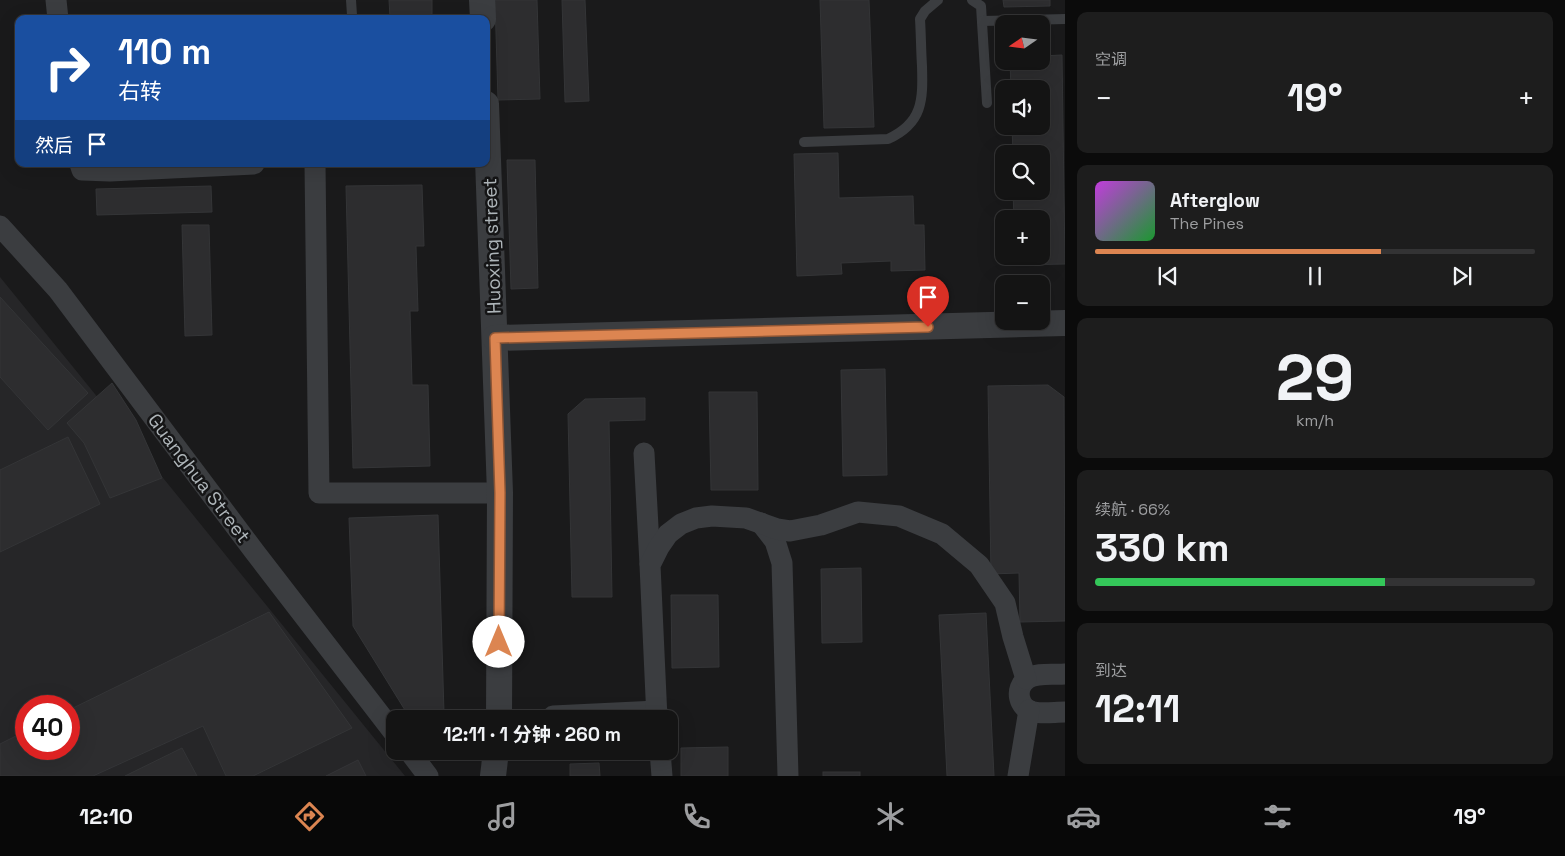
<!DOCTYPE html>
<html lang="zh">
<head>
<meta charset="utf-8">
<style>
  body { margin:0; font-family:"Space Grotesk","Noto Sans SC",sans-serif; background:#1d1d1d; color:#f1f3f6; height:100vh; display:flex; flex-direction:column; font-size:19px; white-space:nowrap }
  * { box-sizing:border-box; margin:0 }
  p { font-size:16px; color:#9d9ea0 }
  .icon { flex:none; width:28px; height:28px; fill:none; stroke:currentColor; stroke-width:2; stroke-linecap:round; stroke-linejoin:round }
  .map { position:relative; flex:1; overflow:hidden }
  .sheet { display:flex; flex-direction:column; gap:12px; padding:12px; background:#0b0b0b; width:500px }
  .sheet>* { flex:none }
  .banner { position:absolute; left:15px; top:15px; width:475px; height:152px; border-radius:10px; box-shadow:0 5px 20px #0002,0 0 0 1px #333334; background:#1a4fa0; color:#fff; overflow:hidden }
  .needle { width:32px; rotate:256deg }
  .controls { position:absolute; left:995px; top:15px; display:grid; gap:10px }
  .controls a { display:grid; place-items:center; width:55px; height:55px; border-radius:10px; background:#141414; box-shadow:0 5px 20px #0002,0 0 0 1px #333334; font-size:25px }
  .speed { position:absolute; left:15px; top:695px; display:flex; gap:10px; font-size:25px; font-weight:700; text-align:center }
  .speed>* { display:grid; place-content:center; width:65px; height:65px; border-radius:50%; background:#141414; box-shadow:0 5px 20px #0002,0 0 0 1px #333334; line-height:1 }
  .speed .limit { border:8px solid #d22; background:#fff; color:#111 }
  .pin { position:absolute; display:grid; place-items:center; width:42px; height:42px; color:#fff; margin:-51px -21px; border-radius:50% 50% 50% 0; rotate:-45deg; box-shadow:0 0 5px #0007 }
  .pin .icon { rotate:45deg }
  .me { position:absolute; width:55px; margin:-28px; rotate:0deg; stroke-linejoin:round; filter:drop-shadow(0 0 4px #0008) }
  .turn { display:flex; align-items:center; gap:18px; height:105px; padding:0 20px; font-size:22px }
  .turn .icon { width:65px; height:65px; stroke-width:2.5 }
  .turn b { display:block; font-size:35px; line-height:42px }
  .then { display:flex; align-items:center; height:48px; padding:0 20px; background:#0003; gap:10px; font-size:19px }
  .big { font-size:38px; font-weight:700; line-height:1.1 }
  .sheet .widget { flex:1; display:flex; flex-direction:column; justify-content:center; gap:8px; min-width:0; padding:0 18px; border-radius:10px; background:#1d1d1d }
  .sheet .dial { align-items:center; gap:0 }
  .dial b { font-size:65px; line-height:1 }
  .song { display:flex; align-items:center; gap:15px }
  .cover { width:60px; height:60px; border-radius:8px; background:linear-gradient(135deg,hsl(290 70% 55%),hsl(130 70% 35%)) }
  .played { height:5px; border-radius:2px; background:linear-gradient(90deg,#dc8551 65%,#333334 65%) }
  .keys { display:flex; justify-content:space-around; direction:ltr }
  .heat { display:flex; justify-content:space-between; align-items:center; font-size:28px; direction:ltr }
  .charge { height:8px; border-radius:4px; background:linear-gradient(90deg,#34c759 66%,#333334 0) }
  .trip { position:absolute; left:386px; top:710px; width:292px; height:50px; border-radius:10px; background:#141414; box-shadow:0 5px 20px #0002,0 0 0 1px #333334; font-weight:700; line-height:50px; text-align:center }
  .dock { display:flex; height:80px; justify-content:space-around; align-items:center; background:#080808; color:#9d9ea0 }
  .dock .icon { width:35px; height:35px }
  .dock .selected { color:#dc8551 }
  .dock b { font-size:22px; color:#f1f3f6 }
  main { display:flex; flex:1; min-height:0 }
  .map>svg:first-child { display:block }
  .built { fill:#262628; fill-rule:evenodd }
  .building { fill:#2d2d2f; stroke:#343537 }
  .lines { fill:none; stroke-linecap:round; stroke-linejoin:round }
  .service { stroke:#3b3d40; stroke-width:10 }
  .minor { stroke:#3b3d40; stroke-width:21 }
  .tertiary { stroke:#3b3d40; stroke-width:26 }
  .route-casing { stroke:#8f5635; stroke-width:12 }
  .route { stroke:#dc8551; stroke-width:9 }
  .labels { text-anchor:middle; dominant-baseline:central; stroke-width:5; stroke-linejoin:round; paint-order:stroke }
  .street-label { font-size:19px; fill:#aeb5b9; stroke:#151516 }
</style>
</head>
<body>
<main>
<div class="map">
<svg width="1065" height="776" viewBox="0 0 1065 776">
  <rect width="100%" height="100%" fill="#1a1a1b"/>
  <path class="built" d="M0,277L405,776H0ZM26,706H69V749H26Z"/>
  <g class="building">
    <polygon points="389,0 432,0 432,15 390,17"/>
    <polygon points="495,0 537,0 540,99 498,100"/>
    <polygon points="562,0 585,0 589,101 565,102"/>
    <polygon points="820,0 869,0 874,127 824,128"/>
    <polygon points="1003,0 1050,0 1050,6 1004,7"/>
    <polygon points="1062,55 1065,264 1015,265 1015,256 1041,256 1041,219 1014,219 1013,191 1041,191 1041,154 1013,154 1012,126 1041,126 1041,89 1011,89 1010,61 1041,61 1041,56"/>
    <polygon points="838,153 839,198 913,196 914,225 924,225 925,270 891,271 891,261 841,263 842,274 797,276 794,154"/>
    <polygon points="507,160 535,160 538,288 511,289"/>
    <polygon points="422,185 424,246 416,246 418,311 410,311 412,385 428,385 430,466 353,468 346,186"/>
    <polygon points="211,186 212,212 97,215 96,189"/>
    <polygon points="182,225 209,225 212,335 185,336"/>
    <polygon points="0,297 88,393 48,430 0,377"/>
    <polygon points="885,369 887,475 843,476 841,370"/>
    <polygon points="112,383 136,420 162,478 110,498 84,443 67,423"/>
    <polygon points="1048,385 1064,397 1065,621 1020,622 1019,573 991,574 988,386"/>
    <polygon points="709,392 757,392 758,490 711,490"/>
    <polygon points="645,398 645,420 609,421 612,597 572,597 568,414 585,399"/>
    <polygon points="68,437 100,504 0,552 0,470"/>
    <polygon points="438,515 444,713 408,715 353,626 349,518"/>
    <polygon points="861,568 862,642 822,643 821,569"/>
    <polygon points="671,595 718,595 719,667 672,668"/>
    <polygon points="269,612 352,728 253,776 226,776 203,726 93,776 0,776 0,744 26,731 26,749 69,749 69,710"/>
    <polygon points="986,613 994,776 947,776 939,615"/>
    <polygon points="728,747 728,776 681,776 681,748"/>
    <polygon points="182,748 197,776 125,776"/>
    <polygon points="358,760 366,776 326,776"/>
    <polygon points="599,763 600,776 570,776 570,764"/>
    <rect x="823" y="772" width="37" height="4"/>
  </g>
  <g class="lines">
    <g class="service">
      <polyline points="351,0 352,15 354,19"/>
      <polyline points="972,0 981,6 987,103"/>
      <polyline points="982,21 1065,19"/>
      <path d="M804,142L888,139C923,123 923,100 922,66C921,50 921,35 920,19L925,11L938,0"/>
    </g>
    <g class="minor">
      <polyline points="56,0 58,19"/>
      <polyline points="80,164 82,170 110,171 254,164"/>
      <polyline points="315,164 319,493 500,493"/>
      <polyline points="0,226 58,290 254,551 395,734"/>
      <polyline points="644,453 650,564"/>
      <polyline points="761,523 775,541 782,563 788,776"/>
      <path d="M1065,674C1054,675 1036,672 1027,679C1014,688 1018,709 1034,712C1043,714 1055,712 1065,712"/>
      <polyline points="553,716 657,711"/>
      <polyline points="657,719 650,565 659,547 668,534 681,524 696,518 712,516 746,518 777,529 790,531 821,525 858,512 899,516 942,534 979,565 1005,603 1013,637 1026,679"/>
      <polyline points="409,751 428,776"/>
      <polyline points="660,751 662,776"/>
      <polyline points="1018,776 1029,710"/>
    </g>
    <g class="tertiary">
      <polyline points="482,0 483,19"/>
      <polyline points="486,104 500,493 499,719"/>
      <polyline points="495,338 1065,323"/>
      <polyline points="493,776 496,751"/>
    </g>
  </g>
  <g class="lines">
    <g class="route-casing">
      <polyline id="route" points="499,642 500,493 495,338 928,327"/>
    </g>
    <use href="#route" class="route"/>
  </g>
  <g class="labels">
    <g class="street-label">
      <text transform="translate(492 246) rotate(-92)">Huoxing street</text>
      <text transform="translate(199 478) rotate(53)">Guanghua Street</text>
    </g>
  </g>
</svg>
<div class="controls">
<a><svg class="needle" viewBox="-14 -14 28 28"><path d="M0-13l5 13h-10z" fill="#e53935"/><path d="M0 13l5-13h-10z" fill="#9d9ea0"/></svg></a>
<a><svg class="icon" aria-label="sound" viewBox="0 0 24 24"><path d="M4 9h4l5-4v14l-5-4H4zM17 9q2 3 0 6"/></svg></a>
<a><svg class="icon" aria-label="search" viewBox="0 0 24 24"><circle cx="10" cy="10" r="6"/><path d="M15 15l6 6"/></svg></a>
<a>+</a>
<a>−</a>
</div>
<div class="speed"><div class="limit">40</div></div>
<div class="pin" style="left:928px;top:327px;background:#d93025"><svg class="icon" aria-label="arrive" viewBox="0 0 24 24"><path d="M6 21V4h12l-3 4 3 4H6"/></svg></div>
<svg class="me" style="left:499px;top:642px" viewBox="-20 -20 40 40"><circle r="19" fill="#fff"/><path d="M0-13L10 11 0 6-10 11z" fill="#dc8551"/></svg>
<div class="trip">12:11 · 1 分钟 · 260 m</div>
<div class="banner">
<div class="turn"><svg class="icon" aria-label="right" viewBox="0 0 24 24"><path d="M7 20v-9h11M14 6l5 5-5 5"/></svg><div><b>110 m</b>右转</div></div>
<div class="then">然后<svg class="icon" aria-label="arrive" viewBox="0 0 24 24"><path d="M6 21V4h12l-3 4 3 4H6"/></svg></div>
</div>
</div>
<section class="sheet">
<div class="widget"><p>空调</p>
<div class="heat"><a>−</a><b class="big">19°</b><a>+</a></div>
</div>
<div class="widget">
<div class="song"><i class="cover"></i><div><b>Afterglow</b><p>The Pines</p></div></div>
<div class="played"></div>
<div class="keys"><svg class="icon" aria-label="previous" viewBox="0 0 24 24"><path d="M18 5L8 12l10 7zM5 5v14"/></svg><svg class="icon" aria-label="pause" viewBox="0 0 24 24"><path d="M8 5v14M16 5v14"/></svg><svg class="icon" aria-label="next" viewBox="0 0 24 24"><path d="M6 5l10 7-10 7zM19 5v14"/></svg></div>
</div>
<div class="widget dial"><b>29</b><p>km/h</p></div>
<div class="widget"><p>续航 · 66%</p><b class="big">330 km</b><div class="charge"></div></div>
<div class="widget"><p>到达</p><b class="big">12:11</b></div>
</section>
</main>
<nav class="dock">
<b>12:10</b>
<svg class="icon selected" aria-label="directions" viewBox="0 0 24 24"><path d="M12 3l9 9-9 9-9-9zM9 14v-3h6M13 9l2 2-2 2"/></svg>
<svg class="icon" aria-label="music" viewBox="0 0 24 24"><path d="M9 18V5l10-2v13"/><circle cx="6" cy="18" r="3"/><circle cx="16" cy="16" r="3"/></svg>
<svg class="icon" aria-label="phone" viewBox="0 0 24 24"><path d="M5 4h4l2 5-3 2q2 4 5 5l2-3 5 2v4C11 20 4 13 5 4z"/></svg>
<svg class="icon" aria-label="climate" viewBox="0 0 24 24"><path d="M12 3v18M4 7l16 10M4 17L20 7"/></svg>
<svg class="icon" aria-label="car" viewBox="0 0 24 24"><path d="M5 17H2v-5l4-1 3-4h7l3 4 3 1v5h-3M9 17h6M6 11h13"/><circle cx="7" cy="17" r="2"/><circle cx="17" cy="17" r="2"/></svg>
<svg class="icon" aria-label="filters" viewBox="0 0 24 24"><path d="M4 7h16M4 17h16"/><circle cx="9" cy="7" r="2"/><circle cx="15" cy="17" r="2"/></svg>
<b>19°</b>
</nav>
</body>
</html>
